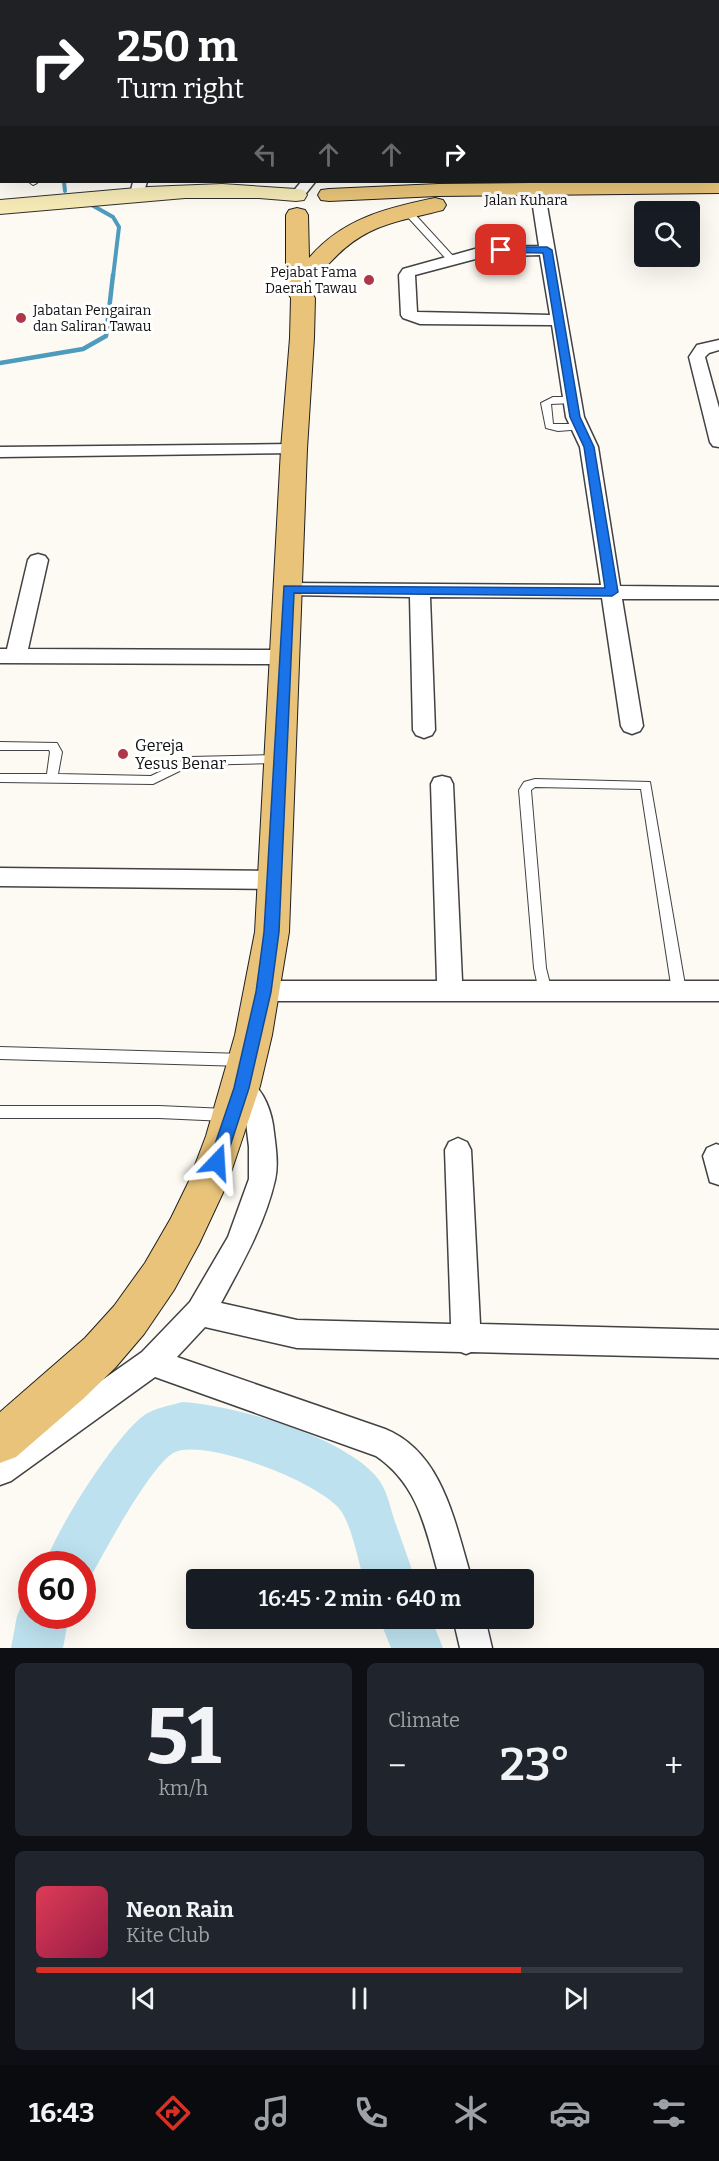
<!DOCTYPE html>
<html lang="en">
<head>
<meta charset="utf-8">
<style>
  body { margin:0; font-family:Bitter,serif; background:#20242c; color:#f1f3f6; height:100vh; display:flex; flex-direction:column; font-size:22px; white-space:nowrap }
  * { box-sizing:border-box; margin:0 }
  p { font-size:20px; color:#9ea1a6 }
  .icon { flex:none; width:33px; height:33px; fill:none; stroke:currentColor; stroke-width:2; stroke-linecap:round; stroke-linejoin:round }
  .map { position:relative; height:1648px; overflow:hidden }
  .panel { display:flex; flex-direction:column; gap:15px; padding:15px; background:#0d0f14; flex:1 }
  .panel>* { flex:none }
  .top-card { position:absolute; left:0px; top:0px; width:720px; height:183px; box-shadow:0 6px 24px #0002; background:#202124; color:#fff; overflow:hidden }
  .buttons { position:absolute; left:634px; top:201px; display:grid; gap:12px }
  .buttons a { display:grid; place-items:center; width:66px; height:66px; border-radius:6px; background:#171b24; box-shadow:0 6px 24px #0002; font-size:30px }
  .speed { position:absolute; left:18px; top:1551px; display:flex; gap:12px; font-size:30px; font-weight:700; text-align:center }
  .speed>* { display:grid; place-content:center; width:78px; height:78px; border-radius:50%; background:#171b24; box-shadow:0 6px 24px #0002; line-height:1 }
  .speed .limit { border:9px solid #d22; background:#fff; color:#111 }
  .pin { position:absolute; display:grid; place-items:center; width:51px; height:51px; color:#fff; margin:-26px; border-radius:12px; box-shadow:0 3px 9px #0006 }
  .me { position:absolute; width:66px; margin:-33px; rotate:20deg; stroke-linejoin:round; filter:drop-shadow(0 0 4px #0008) }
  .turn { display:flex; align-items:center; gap:21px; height:126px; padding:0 18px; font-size:27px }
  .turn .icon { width:78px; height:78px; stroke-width:2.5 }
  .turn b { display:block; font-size:42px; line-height:51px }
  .lanes { display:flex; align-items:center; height:57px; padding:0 18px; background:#0003; justify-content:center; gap:30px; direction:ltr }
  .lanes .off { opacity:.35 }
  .big { font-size:45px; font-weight:600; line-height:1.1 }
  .panel .tile { flex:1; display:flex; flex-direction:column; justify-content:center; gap:9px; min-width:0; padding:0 21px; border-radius:9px; background:#20242c }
  .panel .dial { align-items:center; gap:0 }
  .dial b { font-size:78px; line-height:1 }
  .song { display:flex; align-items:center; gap:18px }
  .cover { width:72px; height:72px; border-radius:9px; background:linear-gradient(135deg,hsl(350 70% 55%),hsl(340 70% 35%)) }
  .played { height:6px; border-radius:3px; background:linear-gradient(90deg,#d93025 75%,#363941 75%) }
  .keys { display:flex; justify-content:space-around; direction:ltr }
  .heat { display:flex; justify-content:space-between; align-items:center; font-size:33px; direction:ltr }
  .panel .tiles { flex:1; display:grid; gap:15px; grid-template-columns:1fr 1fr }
  .tile:last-child { grid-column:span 2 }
  .trip { position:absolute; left:186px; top:1569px; width:348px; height:60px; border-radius:6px; background:#171b24; box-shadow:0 6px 24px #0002; font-weight:600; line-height:60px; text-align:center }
  .menu { display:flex; height:96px; justify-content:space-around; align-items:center; background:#090b0e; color:#9ea1a6 }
  .menu .icon { width:42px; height:42px }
  .menu .active { color:#d93025 }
  .menu b { font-size:27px; color:#f1f3f6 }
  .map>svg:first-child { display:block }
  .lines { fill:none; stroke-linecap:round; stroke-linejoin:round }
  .stream-far1 { stroke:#4d9bbd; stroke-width:4 }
  .stream { stroke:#4d9bbd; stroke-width:4.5 }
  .river { fill:#bde1ef; fill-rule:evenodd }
  .lane-casing { stroke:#424242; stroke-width:2 }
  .street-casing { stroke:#424242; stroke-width:3 }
  .secondary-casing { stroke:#313131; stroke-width:2 }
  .primary-casing { stroke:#202020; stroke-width:2 }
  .lane { fill:#fff; fill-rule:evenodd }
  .street { fill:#fff; fill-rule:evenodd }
  .secondary { fill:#f5e9b6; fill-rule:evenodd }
  .primary { fill:#e8c379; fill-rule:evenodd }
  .route { fill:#1a73e8; stroke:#114b97; stroke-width:1.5 }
  .poi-dot { fill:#af3848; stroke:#fff; stroke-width:2 }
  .labels { text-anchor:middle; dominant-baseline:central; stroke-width:6; stroke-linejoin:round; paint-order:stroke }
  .far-street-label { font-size:14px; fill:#0f0f0f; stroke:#fff }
  .far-poi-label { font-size:14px; fill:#0f0f0f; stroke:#fff; text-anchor:end }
  .poi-label { font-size:16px; fill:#0f0f0f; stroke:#fff; text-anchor:start }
</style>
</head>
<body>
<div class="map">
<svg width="719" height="1648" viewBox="0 0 719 1648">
  <rect width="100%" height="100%" fill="#fdfaf3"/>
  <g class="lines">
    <g class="stream-far1">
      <polyline points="64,182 65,191"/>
      <polyline points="90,204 113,217 119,227 113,277"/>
    </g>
    <polyline class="stream" points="0,363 83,349 106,336 113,275"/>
    <g class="river">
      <polygon points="0,0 9,0 10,2 2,2 0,10"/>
      <polygon points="339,0 457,0 338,2"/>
      <path d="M182,1402C234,1405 347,1437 379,1480C387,1491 390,1506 394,1519C401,1539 409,1559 415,1580H364C358,1560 353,1532 343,1514C328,1485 203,1436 173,1453C149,1468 103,1554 88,1582L82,1584V1564H45C56,1530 114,1438 143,1416C154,1408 169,1406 182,1402Z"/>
      <polygon points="32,1595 32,1616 69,1616 63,1648 11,1648 17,1616 25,1598"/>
      <polygon points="379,1618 431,1618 443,1648 391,1648"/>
    </g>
    <g class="lane-casing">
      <g id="lane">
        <polygon points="242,0 248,0 241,2"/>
        <rect x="377" y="0" width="6" height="2"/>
        <rect x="0" y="48" width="2" height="4"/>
        <rect x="0" y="82" width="2" height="4"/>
        <rect x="0" y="142" width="2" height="4"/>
        <rect x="0" y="164" width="2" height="4"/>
        <polygon points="29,182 37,182 37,183 33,185"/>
        <polygon points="404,209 410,209 454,257 454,261 448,261 404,213"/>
        <polygon points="553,397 572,397 577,400 572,403 551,404 553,424 580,424 583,425 583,429 558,431 546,428 541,403"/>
        <polygon points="0,742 57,743 62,752 58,774 151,776 190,757 278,755 284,759 278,763 192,765 153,784 0,782 0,774 47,774 50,752 49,750 0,750"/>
        <polygon points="535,779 650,782 686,991 684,995 679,996 674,995 672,991 641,789 535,787 531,790 546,968 552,992 550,996 545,997 540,996 534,968 519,790 524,782"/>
        <polygon points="0,1047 244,1054 249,1056 251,1060 249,1064 244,1066 0,1059"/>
        <polygon points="0,1106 159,1106 226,1109 231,1111 233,1115 231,1119 226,1121 159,1118 0,1118"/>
      </g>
    </g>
    <g class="street-casing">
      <g id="street">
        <rect x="718" y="11" width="1" height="8"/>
        <rect x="718" y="118" width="1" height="9"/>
        <polygon points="133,182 147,182 142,197 137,198 130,194"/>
        <polygon points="301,182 315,182 303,197 293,197 291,194"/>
        <path d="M539,196L546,200L584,417L598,447L620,586L719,587V599H622L643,726L640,731L632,734L624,731L621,726L602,598L430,597L435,730L432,735L424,738L416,735L413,730L410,597L288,595L281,594L278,589L281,584L288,583L601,585L580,447L566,417L552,325L420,324L403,318L401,315L399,275L403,269L482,247L539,246L532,200ZM540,255L550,315L417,312L415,275L483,257Z"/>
        <polygon points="719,340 719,350 709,353 705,357 719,408 719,447 713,446 710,442 689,357 697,345"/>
        <polygon points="294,444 300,445 303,449 300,453 0,457 0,447"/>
        <polygon points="38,554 45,556 48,560 28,649 285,650 292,652 295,657 292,662 285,664 0,663 0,649 7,649 28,560 31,556"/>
        <polygon points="442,776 450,778 453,784 462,981 719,981 719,1001 263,1001 254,998 251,991 254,984 263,981 437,981 431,784 434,778"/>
        <polygon points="0,868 274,871 282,874 286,880 282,886 274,889 0,886"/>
        <path d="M242,1077C260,1083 270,1106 273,1125C275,1142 279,1163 275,1180C265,1224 242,1264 221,1303L297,1320L451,1324L445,1150L449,1142L458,1138L467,1142L471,1150L480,1324L719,1330V1358L471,1352L466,1354L461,1352L297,1348L205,1327L177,1357L385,1429C444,1453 455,1525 472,1580H440C426,1532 420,1486 376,1456L155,1377L11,1481L0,1485V1452L142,1352L190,1302L228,1237L249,1179V1147L245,1114L229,1088L233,1080Z"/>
        <polygon points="716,1144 719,1145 719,1185 710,1182 703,1156 707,1148"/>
        <polygon points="453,1618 485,1618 492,1648 460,1648"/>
      </g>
    </g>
    <g class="secondary-casing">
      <g id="secondary">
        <rect x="469" y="0" width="18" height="2"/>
        <polygon points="222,184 296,189 304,190 307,195 304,200 296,201 259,198 185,198 0,214 0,200 148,187"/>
      </g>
    </g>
    <g class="primary-casing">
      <g id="primary">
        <polygon points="719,181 719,193 438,196 329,201 321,200 318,195 321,190 329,189 438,184"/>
        <path d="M435,198L443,200L446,205L443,210C387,224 359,226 320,274L309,275L310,290L315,298L314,338L307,449L289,932L272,1035L260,1086L227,1184L199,1244L174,1290L144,1334L115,1368L83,1399L16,1457L0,1463V1412L85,1338L114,1306L145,1263L171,1218L189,1181L206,1136L235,1035L255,932L281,449L290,338L291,298L286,290V215L289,210L297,208L305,210L308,215L309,258C342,219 386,208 435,198Z"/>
      </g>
    </g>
    <use href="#lane" class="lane"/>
    <use href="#street" class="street"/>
    <use href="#secondary" class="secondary"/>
    <use href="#primary" class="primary"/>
  </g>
  <polygon class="route" points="501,247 547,247 552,250 580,417 594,447 618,592 612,596 294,593 279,932 271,992 249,1088 225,1162 223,1167 217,1169 211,1167 209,1162 234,1088 256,992 264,932 284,586 605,588 584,447 570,417 543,253 498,252 497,250"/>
  <g class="poi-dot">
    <circle cx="369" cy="280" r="6"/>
    <circle cx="21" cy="318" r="6"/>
    <circle cx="123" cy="754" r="6"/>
  </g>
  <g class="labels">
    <g class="far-street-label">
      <text x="526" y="200">Jalan Kuhara</text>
    </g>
    <g class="far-poi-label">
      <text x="357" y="272">Pejabat Fama<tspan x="357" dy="16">Daerah Tawau</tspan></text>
      <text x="33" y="310" text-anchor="start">Jabatan Pengairan<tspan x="33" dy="16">dan Saliran Tawau</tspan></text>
    </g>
    <g class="poi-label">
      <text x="135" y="745">Gereja<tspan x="135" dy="18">Yesus Benar</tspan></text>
    </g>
  </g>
</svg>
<div class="buttons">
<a><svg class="icon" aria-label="search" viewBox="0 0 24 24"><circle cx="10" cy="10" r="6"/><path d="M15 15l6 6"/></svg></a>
</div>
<div class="speed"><div class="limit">60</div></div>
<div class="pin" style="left:501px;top:250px;background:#d93025"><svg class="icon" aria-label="arrive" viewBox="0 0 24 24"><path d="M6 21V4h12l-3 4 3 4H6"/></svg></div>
<svg class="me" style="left:217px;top:1162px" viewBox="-20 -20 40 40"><path d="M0-17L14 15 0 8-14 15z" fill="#1a73e8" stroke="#fff" stroke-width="4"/></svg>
<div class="trip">16:45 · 2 min · 640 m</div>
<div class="top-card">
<div class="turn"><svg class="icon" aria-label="right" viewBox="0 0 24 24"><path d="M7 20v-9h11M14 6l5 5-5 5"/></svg><div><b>250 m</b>Turn right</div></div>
<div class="lanes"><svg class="icon off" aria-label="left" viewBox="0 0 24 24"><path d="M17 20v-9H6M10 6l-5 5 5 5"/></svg><svg class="icon off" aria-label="ahead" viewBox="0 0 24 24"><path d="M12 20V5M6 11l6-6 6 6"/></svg><svg class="icon off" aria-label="ahead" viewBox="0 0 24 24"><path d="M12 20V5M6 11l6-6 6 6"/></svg><svg class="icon" aria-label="right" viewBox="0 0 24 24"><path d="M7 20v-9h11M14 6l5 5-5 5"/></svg></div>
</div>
</div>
<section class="panel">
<div class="tiles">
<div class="tile dial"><b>51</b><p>km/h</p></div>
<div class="tile"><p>Climate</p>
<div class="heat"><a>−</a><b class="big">23°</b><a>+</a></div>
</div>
<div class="tile">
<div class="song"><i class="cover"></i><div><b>Neon Rain</b><p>Kite Club</p></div></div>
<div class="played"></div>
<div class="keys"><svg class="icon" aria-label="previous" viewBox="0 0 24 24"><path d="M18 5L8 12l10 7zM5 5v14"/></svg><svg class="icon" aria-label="pause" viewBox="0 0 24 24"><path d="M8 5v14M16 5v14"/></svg><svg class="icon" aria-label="next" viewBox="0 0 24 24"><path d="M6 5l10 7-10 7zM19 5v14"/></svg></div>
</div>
</div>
</section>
<nav class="menu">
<b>16:43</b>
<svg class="icon active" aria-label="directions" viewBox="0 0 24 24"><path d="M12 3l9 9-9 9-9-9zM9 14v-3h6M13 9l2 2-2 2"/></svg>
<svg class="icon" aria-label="music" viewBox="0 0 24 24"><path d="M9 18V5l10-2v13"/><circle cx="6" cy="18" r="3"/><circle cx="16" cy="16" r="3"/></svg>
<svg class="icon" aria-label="phone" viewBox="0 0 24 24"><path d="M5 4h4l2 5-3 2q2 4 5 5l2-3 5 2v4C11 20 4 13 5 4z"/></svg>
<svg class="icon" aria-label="climate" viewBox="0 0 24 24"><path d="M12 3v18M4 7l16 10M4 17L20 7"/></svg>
<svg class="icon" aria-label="car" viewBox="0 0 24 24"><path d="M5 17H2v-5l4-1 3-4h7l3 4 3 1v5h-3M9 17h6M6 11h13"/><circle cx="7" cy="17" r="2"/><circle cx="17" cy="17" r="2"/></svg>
<svg class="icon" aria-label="filters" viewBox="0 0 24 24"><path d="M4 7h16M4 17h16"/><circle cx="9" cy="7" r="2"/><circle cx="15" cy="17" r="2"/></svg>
</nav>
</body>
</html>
